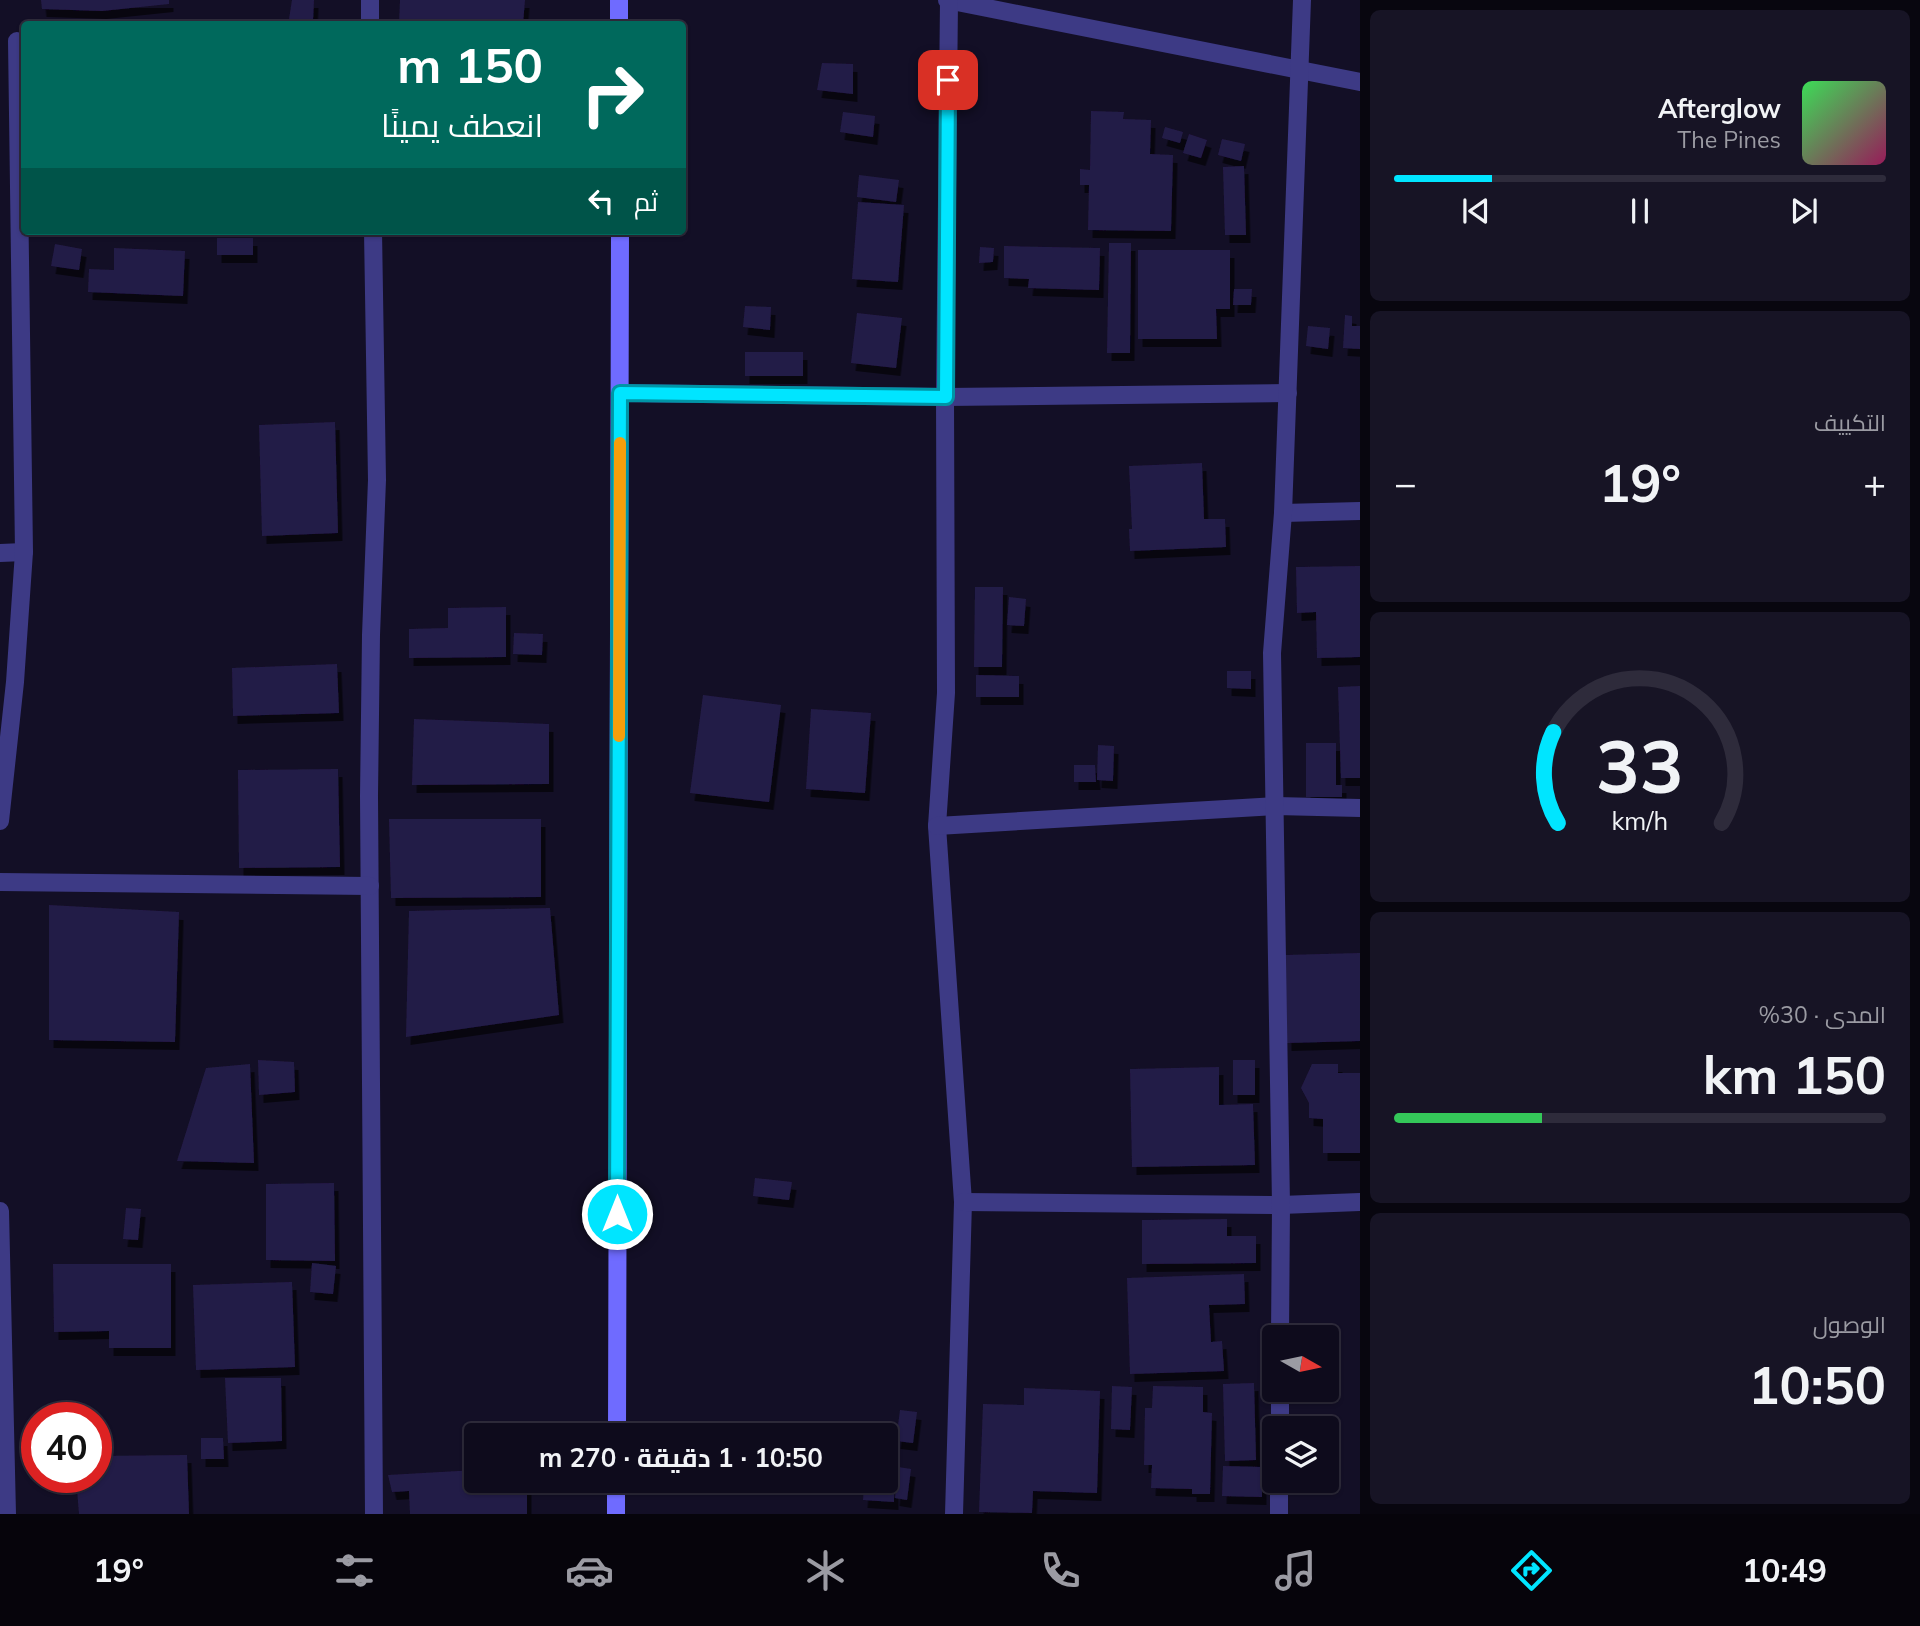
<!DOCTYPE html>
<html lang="ar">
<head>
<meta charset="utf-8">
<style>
  body { margin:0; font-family:Mulish,Cairo,sans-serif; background:#171425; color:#f1f3f6; direction:rtl; height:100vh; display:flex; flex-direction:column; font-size:26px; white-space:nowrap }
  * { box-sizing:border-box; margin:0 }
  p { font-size:23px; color:#9b9ba3 }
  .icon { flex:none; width:38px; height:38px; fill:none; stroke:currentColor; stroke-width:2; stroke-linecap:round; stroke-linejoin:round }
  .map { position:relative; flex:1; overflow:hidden; direction:ltr }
  .panel { display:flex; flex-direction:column; gap:10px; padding:10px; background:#08060f; width:560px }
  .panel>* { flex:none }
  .guide { position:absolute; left:21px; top:21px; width:665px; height:214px; border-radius:7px; box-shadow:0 2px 5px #0004,0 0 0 2px #2e2b3b; direction:rtl; background:#00695c; color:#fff; overflow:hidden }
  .needle { width:46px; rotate:99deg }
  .tools { position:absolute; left:1262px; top:1325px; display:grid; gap:14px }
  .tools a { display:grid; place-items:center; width:77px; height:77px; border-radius:7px; background:#0e0b1c; box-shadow:0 2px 5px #0004,0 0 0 2px #2e2b3b; font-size:35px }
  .speed { position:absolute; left:21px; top:1402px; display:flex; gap:14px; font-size:35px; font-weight:700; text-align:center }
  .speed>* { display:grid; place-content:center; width:91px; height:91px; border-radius:50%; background:#0e0b1c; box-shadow:0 2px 5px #0004,0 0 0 2px #2e2b3b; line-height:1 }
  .speed .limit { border:10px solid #d22; background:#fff; color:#111 }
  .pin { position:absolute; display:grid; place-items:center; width:60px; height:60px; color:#fff; margin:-30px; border-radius:14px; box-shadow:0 4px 10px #0006 }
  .me { position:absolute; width:77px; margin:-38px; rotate:0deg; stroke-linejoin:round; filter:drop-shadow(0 0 5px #0008) }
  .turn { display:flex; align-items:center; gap:24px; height:147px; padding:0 28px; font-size:32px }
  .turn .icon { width:91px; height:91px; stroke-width:2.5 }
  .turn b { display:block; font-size:49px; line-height:60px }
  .then { display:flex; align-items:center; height:66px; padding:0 28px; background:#0003; gap:14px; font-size:26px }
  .big { font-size:52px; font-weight:700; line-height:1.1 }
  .panel .card { flex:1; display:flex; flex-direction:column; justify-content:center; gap:10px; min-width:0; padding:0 24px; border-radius:10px; background:#171425 }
  .panel .dial { align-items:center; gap:0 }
  .dial svg { height:182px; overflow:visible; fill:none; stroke:#2e2b3b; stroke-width:7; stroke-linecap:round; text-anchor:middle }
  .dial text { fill:#f1f3f6; stroke:none }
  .song { display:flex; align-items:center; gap:21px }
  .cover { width:84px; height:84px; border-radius:10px; background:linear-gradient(135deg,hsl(130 70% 55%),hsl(330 70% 35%)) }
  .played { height:7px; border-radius:4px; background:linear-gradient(90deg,#00e5ff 20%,#2e2b3b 20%) }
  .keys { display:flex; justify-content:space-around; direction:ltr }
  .heat { display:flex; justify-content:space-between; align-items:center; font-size:38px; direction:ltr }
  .charge { height:10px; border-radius:5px; background:linear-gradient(90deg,#34c759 30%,#2e2b3b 0) }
  .trip { position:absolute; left:464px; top:1423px; width:434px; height:70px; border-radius:7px; background:#0e0b1c; box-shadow:0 2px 5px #0004,0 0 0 2px #2e2b3b; font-weight:700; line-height:70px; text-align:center; direction:rtl }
  .tabs { display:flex; height:112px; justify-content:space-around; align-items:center; background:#06040b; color:#9b9ba3 }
  .tabs .icon { width:49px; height:49px }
  .tabs .on { color:#00e5ff }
  .tabs b { font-size:32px; color:#f1f3f6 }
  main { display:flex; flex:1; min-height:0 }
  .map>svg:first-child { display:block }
  .building { fill:#241b47; filter:url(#shadow) }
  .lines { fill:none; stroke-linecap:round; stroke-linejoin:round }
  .street { stroke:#3d3a85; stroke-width:18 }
  .secondary { stroke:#6f6bff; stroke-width:18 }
  .route-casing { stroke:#0095a6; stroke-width:18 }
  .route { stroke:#00e5ff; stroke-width:12 }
  .slow { stroke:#f59e0b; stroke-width:12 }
</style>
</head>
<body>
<main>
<section class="panel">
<div class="card">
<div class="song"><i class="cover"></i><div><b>Afterglow</b><p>The Pines</p></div></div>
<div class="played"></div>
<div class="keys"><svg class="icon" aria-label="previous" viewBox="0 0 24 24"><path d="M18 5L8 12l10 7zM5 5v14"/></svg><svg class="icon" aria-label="pause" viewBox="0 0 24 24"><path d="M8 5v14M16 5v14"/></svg><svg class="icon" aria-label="next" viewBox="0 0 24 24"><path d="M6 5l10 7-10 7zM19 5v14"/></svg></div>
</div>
<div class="card"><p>التكييف</p>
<div class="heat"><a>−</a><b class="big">19°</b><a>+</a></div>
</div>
<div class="card dial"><svg viewBox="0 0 100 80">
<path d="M14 69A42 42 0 1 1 86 69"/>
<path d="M14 69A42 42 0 0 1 12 29" stroke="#00e5ff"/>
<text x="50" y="56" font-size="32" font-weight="700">33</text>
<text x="50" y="72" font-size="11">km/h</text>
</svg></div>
<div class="card"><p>المدى · 30%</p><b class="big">150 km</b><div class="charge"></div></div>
<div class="card"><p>الوصول</p><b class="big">10:50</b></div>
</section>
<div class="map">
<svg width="1360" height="1514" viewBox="0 0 1360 1514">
  <defs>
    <filter id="shadow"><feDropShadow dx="4.5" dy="8" stdDeviation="0" flood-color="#0009"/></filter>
  </defs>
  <rect width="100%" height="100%" fill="#130f26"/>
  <g class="building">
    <polygon points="41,0 169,0 169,4 102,11 42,9"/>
    <polygon points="292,0 314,0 313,21 289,19"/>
    <polygon points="400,0 525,0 523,24 399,24"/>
    <polygon points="822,63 853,64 853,94 817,90"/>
    <polygon points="1091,111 1124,112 1123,119 1151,120 1150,154 1173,155 1171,231 1088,230 1089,185 1080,185 1080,169 1090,170"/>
    <polygon points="843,112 875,116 873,137 840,132"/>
    <polygon points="1165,127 1183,132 1180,143 1162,138"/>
    <polygon points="1189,134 1207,140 1201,158 1183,153"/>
    <polygon points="1222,139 1245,144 1241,161 1218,155"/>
    <polygon points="1244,166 1246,235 1225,235 1223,167"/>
    <polygon points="859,175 899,180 896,202 857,197"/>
    <polygon points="858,202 904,205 898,282 852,279"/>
    <rect x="217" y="238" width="36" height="17"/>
    <polygon points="1109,243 1131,243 1130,353 1107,353"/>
    <polygon points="55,244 82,249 79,270 51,266"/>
    <polygon points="1004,246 1100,248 1099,290 1028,288 1029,279 1004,278"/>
    <polygon points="980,247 994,248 993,262 979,263"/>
    <polygon points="114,248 185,251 183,296 88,292 89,269 114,270"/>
    <polygon points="1138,250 1230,250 1230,309 1216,309 1217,339 1138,339"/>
    <polygon points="1234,289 1252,289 1251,305 1233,305"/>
    <polygon points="745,306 771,307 770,330 743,327"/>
    <polygon points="857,313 902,318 896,368 851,363"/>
    <polygon points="1345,315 1352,316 1352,326 1360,326 1360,349 1343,348"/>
    <polygon points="1308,326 1330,328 1328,349 1306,346"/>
    <rect x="745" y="352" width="58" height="24"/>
    <polygon points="335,422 338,533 262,536 259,425"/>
    <polygon points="1202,463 1204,519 1225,519 1226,547 1130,551 1129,529 1132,529 1129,466"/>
    <polygon points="1360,566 1360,657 1317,658 1316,612 1297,613 1296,567"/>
    <polygon points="975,587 1003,587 1002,667 974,667"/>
    <polygon points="1009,597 1026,599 1024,626 1007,625"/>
    <polygon points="506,607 506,657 409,658 409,629 448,628 448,608"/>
    <polygon points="514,633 543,634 542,655 513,654"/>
    <polygon points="337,664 339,713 233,716 232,668"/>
    <polygon points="1227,671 1251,671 1251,689 1227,688"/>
    <polygon points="976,675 1019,676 1019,697 976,697"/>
    <polygon points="1360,686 1360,778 1341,778 1338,687"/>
    <polygon points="703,695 781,705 769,802 690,793"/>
    <polygon points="811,709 871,713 865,793 806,789"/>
    <polygon points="414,719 549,724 549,784 412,785"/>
    <polygon points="1306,743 1336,743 1336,785 1342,785 1342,797 1306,797"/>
    <polygon points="1098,745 1114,746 1113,781 1097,780"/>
    <polygon points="1074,765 1095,765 1096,782 1074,782"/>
    <polygon points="338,769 340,867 239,868 238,770"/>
    <polygon points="389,819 541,819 541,897 391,898"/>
    <polygon points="49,905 179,912 175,1042 49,1040"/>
    <polygon points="550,908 559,1015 406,1037 409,911"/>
    <polygon points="1360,953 1360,1041 1287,1043 1285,955"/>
    <polygon points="258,1060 294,1062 295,1092 259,1095"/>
    <rect x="1233" y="1060" width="22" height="35"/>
    <polygon points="250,1064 254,1163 177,1161 206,1068"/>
    <polygon points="1312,1064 1338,1064 1338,1073 1360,1073 1360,1153 1323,1153 1323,1119 1309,1118 1309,1103 1301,1088"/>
    <polygon points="1219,1067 1219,1105 1253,1104 1255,1165 1132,1167 1130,1069"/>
    <polygon points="755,1178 792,1182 789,1200 753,1196"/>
    <polygon points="334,1183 335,1261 266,1260 266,1184"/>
    <polygon points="126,1208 141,1209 138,1240 123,1239"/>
    <polygon points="1227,1219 1227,1236 1256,1236 1256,1263 1142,1264 1142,1220"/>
    <polygon points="312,1263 336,1266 333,1294 310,1292"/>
    <polygon points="53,1264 171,1264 171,1348 109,1348 109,1331 54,1332"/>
    <polygon points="1244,1274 1245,1304 1209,1305 1211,1342 1222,1341 1224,1371 1130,1374 1127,1278"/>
    <polygon points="292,1282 295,1367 196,1370 193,1285"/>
    <polygon points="225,1378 281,1378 282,1441 228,1443"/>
    <polygon points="1254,1383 1256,1460 1225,1461 1223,1384"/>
    <polygon points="1112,1386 1132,1387 1130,1430 1111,1429"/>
    <polygon points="1153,1386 1203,1387 1203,1412 1212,1413 1210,1494 1192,1494 1192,1489 1151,1488 1152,1465 1144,1465 1145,1408 1152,1408"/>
    <polygon points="1024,1388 1100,1391 1097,1493 1033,1491 1032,1513 979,1512 983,1404 1024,1405"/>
    <polygon points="900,1410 917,1412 913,1443 896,1441"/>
    <polygon points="201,1438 223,1438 224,1459 201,1459"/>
    <polygon points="187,1455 189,1514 79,1514 76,1477 96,1477 96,1456"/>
    <polygon points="1223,1466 1262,1467 1262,1497 1222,1496"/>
    <polygon points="898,1467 911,1469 907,1500 895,1498"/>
    <polygon points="476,1470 476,1480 527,1480 527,1514 410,1514 409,1491 392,1492 388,1475"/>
    <polygon points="864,1488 894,1490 894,1502 863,1500"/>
  </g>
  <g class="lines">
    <g class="street">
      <polyline points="947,0 1360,82"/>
      <polyline points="949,0 945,397 946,693 937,826 963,1202 954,1514"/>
      <polyline points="370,24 370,0"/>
      <polyline points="373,231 377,480 371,635 369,796 374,1514"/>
      <polyline points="620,393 945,397 1288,393"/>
      <polyline points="1283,513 1360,511"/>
      <polyline points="0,553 24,552"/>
      <polyline points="0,821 15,682 24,552 17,41"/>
      <polyline points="937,826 1276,806 1360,808"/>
      <polyline points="0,882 370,886"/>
      <polyline points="963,1202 1281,1205 1360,1202"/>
      <polyline points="0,1211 7,1514"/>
      <polyline points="1280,1337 1281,1205 1272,653 1283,513 1302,0"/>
      <polyline points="1280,1428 1280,1390"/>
      <polyline points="1279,1514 1279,1480"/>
    </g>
    <g class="secondary">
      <polyline points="619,24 619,0"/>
      <polyline points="617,1435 620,231"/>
      <polyline points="616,1514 616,1480"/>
    </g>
  </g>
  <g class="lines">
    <g class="route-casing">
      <polyline id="route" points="617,1214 620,393 946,397 948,80"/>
    </g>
    <use href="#route" class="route"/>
    <polyline class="slow" points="619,736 620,443"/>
  </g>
</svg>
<div class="tools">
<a><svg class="needle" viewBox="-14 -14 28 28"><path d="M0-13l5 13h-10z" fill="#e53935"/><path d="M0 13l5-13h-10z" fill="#9b9ba3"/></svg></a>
<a><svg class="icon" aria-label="layers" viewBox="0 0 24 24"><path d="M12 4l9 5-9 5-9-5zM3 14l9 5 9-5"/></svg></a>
</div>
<div class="speed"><div class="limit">40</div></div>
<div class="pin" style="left:948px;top:80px;background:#d93025"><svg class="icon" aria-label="arrive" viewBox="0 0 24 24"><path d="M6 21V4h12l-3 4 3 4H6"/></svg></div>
<svg class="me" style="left:617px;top:1214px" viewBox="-20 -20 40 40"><circle r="17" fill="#00e5ff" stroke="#fff" stroke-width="3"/><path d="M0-11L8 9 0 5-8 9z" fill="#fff"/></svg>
<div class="trip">10:50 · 1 دقيقة · 270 m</div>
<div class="guide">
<div class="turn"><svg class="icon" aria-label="right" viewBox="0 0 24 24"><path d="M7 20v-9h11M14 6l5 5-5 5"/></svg><div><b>150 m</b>انعطف يمينًا</div></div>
<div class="then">ثم<svg class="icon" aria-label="left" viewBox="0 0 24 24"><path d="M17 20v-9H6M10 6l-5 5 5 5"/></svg></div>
</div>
</div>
</main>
<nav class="tabs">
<b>10:49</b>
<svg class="icon on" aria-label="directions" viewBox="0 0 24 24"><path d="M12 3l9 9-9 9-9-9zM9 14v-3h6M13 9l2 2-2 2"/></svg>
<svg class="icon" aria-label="music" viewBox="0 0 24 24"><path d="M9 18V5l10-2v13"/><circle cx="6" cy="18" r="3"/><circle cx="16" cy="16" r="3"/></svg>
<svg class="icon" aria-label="phone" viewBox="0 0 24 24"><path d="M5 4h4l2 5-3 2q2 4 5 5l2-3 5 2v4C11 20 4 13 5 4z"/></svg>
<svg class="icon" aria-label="climate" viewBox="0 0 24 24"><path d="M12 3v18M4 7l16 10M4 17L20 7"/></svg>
<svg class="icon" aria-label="car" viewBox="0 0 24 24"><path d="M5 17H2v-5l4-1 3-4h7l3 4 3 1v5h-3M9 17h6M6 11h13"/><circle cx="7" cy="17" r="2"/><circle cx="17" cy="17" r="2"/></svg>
<svg class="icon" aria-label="filters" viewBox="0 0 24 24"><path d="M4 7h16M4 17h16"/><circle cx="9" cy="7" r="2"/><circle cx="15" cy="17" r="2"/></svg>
<b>19°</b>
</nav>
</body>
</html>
